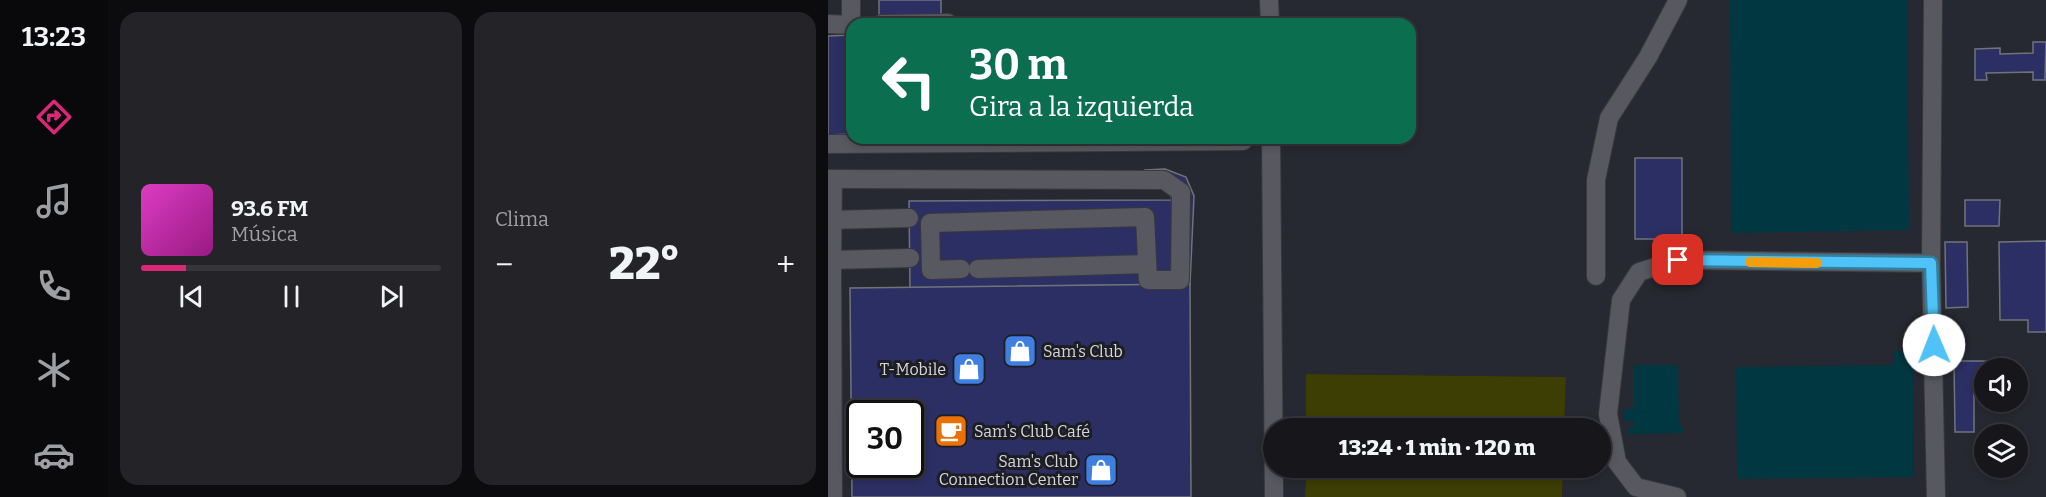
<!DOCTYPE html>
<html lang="es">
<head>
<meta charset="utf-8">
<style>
  body { margin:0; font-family:Bitter,serif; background:#232328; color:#f1f3f6; height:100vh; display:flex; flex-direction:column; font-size:22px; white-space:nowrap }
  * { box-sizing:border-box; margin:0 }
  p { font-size:20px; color:#9e9fa3 }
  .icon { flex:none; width:33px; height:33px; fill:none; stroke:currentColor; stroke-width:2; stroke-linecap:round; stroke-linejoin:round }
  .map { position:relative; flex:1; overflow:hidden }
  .sheet { display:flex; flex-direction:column; gap:12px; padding:12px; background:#0c0c0f; width:720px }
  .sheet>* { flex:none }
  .hud { position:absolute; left:18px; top:18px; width:570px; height:126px; border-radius:18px; box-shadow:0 3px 9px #0003,0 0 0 2px #35353a; background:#0b6e4f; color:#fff; overflow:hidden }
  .buttons { position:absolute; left:1146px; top:358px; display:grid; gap:12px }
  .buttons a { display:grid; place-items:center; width:54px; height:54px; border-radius:50%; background:#16161b; box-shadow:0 3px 9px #0003,0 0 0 2px #35353a; font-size:30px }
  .speed { position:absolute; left:18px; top:400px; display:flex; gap:12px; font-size:30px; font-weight:700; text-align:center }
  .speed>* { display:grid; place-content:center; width:78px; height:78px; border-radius:50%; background:#16161b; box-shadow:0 3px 9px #0003,0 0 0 2px #35353a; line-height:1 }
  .speed .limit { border:3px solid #111; border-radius:9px; background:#fff; color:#111 }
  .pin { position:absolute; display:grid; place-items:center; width:51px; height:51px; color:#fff; margin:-26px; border-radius:12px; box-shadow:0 3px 9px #0006 }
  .me { position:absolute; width:66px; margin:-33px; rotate:359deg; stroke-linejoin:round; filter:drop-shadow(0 0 4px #0008) }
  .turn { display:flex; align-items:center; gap:21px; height:126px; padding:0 24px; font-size:27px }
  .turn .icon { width:78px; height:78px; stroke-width:2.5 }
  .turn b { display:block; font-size:42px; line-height:51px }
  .big { font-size:45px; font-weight:800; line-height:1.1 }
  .sheet .widget { flex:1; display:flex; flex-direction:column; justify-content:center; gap:9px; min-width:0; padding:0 21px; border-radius:18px; background:#232328 }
  .song { display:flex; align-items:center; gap:18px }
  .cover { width:72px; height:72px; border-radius:9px; background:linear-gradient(135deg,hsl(310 70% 55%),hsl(310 70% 35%)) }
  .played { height:6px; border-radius:3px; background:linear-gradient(90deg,#db2777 15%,#35353a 15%) }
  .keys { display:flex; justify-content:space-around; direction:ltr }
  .heat { display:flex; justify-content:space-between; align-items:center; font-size:33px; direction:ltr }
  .sheet .tiles { flex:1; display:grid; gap:12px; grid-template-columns:repeat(2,1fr) }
  .trip { position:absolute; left:435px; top:418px; width:348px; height:60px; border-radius:30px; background:#16161b; box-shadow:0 3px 9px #0003,0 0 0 2px #35353a; font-weight:800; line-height:60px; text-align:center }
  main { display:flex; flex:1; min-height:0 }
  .tabs { display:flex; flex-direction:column; width:108px; justify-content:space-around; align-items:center; background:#09090b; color:#9e9fa3 }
  .tabs .icon { width:42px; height:42px }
  .tabs .active { color:#db2777 }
  .tabs b { font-size:27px; color:#f1f3f6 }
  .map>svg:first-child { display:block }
  .built { fill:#272932; fill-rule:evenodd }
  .green { fill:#3d3e03 }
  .water { fill:#003741 }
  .building { fill:#2c2f63; stroke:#717379; stroke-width:1.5; fill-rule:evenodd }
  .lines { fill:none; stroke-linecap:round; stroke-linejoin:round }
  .minor-casing { stroke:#39393e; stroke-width:20 }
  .minor { stroke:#585960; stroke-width:18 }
  .route-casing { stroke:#337fa1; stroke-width:15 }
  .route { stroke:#4fc3f7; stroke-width:10 }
  .slow { stroke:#f59e0b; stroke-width:10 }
  .labels { text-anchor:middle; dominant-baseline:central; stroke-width:6; stroke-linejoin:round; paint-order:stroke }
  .poi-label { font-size:16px; fill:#d5d6d9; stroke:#1d1e24; text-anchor:start }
</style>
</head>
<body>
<main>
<nav class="tabs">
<b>13:23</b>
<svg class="icon active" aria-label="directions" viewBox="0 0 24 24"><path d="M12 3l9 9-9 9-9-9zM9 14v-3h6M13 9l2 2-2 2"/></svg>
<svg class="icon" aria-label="music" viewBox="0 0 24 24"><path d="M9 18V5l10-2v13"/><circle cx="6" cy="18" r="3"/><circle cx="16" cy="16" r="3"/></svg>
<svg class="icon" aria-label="phone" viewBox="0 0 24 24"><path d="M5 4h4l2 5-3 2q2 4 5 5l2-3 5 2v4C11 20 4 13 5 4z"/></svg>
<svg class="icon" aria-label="climate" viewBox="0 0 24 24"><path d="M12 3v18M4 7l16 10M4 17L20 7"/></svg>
<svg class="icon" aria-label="car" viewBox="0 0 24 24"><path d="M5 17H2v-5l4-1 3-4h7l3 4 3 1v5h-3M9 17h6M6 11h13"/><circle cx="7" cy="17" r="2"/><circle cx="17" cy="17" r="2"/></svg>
</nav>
<section class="sheet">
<div class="tiles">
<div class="widget">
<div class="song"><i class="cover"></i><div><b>93.6 FM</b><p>Música</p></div></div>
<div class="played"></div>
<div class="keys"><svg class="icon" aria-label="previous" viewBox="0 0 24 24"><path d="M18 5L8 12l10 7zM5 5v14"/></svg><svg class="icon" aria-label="pause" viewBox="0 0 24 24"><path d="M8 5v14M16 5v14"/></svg><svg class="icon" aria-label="next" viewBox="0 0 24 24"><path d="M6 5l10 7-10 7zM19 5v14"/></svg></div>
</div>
<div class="widget"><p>Clima</p>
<div class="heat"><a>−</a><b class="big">22°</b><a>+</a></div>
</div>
</div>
</section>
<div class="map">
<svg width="1218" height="497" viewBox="0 0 1218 497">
  <rect width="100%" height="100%" fill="#1d1e24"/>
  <path class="built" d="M0,0H1218V497H734L735,468H772V429H736L738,377L479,374L478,429H446V468H478L477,497H0ZM24,24H582V138H24ZM1156,369H1190V402H1156ZM32,414H82V465H32ZM1156,435H1190V468H1156Z"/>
  <g class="green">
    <polygon points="478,374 738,377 736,429 478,429"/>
    <polygon points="478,468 735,468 734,497 477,497"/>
  </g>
  <g class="water">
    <polygon points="902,0 1079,0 1081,230 903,233"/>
    <polygon points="1066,351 1085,351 1086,477 909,479 908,367 1065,365"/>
    <polygon points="806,365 850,365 851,426 855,427 855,433 800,434 800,428 806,427 806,421 795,421 795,409 806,409"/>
  </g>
  <g class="building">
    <polygon points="51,0 113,0 113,18 51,19"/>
    <polygon points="24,35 24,134 0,135 0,36"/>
    <polygon points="1205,42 1218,42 1217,80 1205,80 1205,72 1158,73 1159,80 1147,80 1147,49 1172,48 1172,54 1205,53"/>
    <rect x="807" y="158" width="47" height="81"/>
    <polygon points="337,169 358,177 366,196 362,284 82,288 81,201 344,200 342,192 332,188 319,189 317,170"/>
    <polygon points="1137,200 1172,200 1171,226 1137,226"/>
    <polygon points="1218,241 1218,332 1200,332 1200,320 1172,320 1171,242"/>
    <polygon points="1117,242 1139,242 1140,307 1118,308"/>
    <path d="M362,284L363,497H24L22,288ZM32,414H82V465H32Z"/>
    <polygon points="1126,361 1175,361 1176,369 1156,369 1156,390 1146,390 1146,432 1127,432"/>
  </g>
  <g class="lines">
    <g class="minor-casing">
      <g id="minor">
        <polyline points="23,0 23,25"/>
        <polyline points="441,0 442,24"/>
        <polyline points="1105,0 1103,263 1108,497"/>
        <polyline points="0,24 24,25"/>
        <polyline points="53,24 120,23"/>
        <polyline points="443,138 446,497"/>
        <polyline points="0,144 415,141"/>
        <polyline points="0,179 5,179 4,260 82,258"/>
        <polyline points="5,179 336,180 353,192 352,280 320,280 317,217 102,223 103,270 133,269"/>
        <polyline points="0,220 81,218"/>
        <polyline points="0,261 4,260 5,497"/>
        <polyline points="150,269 319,264"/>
        <polyline points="768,276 768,180 781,118 820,57 850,0"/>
        <polyline points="849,497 808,487 789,462 780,414 793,300 811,272 850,260 1103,263"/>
      </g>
    </g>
    <use href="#minor" class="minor"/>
  </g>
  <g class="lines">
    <g class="route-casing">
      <polyline id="route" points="850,260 1103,263 1106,345"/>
    </g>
    <use href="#route" class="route"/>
    <polyline class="slow" points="922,262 989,263"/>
  </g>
  <defs>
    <g id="shop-square" transform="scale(1.725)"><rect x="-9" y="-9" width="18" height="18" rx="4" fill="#3f7fe0" stroke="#1d1e24"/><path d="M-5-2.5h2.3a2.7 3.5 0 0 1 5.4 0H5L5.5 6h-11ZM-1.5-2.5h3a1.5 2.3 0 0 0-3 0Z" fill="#fff"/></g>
    <g id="cafe-square" transform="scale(1.725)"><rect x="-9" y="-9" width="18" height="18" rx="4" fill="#e8710a" stroke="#1d1e24"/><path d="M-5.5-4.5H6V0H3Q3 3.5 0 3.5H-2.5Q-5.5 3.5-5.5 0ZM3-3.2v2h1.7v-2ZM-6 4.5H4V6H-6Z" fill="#fff"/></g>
  </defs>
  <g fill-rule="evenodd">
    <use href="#shop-square" x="192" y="351"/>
    <use href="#shop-square" x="141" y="369"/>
    <use href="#cafe-square" x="123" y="431"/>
    <use href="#shop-square" x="273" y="470"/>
  </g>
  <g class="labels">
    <g class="poi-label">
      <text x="215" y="351">Sam's Club</text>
      <text x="118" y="369" text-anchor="end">T-Mobile</text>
      <text x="146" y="431">Sam's Club Café</text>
      <text x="250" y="461" text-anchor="end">Sam's Club<tspan x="250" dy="18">Connection Center</tspan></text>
    </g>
  </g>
</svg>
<div class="buttons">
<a><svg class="icon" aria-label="sound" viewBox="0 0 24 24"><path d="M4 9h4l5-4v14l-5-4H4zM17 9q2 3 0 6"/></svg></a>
<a><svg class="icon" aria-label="layers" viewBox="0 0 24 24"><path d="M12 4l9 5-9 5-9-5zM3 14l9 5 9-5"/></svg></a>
</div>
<div class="speed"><div class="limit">30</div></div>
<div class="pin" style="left:850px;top:260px;background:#d93025"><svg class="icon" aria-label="arrive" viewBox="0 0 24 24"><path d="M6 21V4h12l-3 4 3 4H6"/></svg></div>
<svg class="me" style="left:1106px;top:345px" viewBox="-20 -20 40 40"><circle r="19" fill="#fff"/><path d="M0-13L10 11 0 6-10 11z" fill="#4fc3f7"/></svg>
<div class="trip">13:24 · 1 min · 120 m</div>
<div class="hud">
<div class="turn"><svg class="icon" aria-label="left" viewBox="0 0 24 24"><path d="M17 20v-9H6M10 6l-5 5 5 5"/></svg><div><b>30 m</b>Gira a la izquierda</div></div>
</div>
</div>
</main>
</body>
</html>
